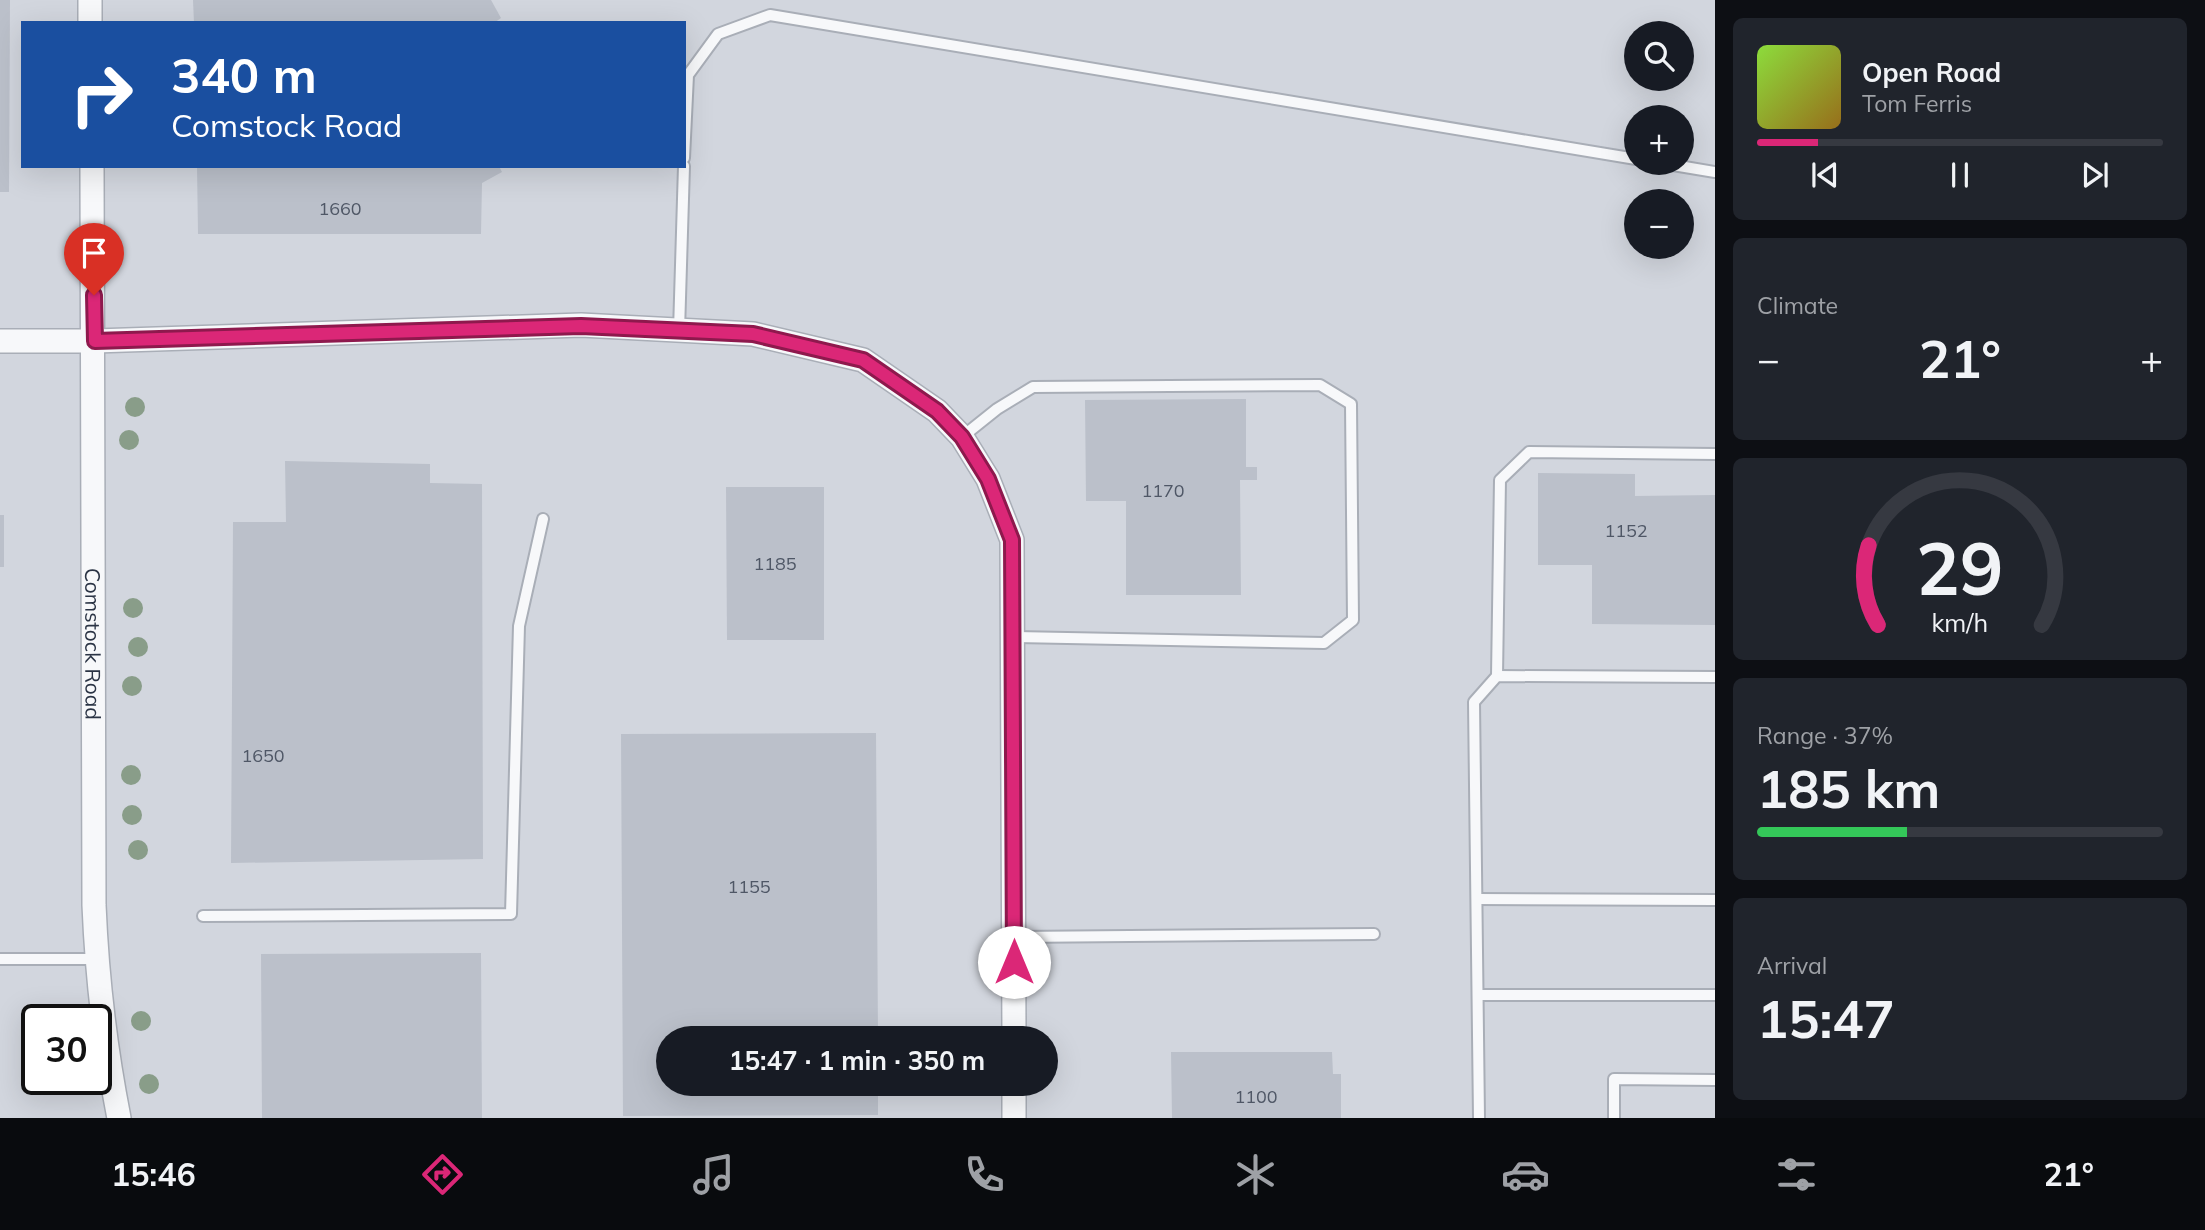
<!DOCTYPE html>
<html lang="en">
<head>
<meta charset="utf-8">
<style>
  body { margin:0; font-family:Mulish,sans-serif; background:#20242c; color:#f1f3f6; height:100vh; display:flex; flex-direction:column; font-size:26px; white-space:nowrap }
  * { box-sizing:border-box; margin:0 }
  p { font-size:23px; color:#9ea1a6 }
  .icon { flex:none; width:38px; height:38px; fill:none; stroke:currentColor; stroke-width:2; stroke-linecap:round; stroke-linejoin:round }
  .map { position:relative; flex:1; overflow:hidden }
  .side { display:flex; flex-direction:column; gap:18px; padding:18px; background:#0d0f14; width:490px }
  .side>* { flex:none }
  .guide { position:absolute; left:21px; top:21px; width:665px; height:147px; border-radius:0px; box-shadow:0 7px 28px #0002; background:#1a4fa0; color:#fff; overflow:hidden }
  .tools { position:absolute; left:1624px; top:21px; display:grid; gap:14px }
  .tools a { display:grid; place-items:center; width:70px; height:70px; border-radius:50%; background:#171b24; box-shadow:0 7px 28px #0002; font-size:35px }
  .speed { position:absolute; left:21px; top:1004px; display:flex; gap:14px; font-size:35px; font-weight:700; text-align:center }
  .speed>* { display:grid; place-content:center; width:91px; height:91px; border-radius:50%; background:#171b24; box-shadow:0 7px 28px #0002; line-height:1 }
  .speed .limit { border:4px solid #111; border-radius:10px; background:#fff; color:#111 }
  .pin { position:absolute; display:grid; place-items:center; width:60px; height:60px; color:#fff; margin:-72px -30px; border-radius:50% 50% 50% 0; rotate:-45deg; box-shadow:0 0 7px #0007 }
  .pin .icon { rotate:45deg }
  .me { position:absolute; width:77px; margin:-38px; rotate:0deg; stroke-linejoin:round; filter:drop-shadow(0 0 5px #0008) }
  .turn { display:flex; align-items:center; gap:24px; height:147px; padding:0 35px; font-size:32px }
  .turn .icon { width:91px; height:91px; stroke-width:2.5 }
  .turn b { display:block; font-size:49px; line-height:60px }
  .big { font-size:52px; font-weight:700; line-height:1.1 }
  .side .card { flex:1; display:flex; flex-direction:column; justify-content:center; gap:10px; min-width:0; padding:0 24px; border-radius:10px; background:#20242c }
  .side .dial { align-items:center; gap:0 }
  .dial svg { height:182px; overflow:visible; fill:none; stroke:#363941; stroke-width:7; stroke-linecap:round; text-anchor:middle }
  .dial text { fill:#f1f3f6; stroke:none }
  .song { display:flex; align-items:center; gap:21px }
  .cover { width:84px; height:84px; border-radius:10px; background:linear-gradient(135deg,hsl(90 70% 55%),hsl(40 70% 35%)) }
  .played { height:7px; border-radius:4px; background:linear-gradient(90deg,#db2777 15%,#363941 15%) }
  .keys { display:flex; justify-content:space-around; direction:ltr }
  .heat { display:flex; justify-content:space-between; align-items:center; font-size:38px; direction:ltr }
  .charge { height:10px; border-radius:5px; background:linear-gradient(90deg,#34c759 37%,#363941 0) }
  .trip { position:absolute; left:656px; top:1026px; width:402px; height:70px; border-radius:35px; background:#171b24; box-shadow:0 7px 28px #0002; font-weight:700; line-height:70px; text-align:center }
  .tab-bar { display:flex; height:112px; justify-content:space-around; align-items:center; background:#090b0e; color:#9ea1a6 }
  .tab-bar .icon { width:49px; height:49px }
  .tab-bar .active { color:#db2777 }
  .tab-bar b { font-size:32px; color:#f1f3f6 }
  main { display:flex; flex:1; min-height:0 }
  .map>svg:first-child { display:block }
  .built { fill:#d2d6de; fill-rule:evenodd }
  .building { fill:#bbc0ca }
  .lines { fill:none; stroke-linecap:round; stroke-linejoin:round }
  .lane-casing { stroke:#a9aeb7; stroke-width:14 }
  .street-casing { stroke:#a9aeb7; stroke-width:26 }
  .lane { stroke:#f7f8fa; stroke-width:10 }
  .street { stroke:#f7f8fa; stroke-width:23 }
  .tree { fill:#899d89 }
  .route-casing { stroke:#8e194d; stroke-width:18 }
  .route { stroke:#db2777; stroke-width:12 }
  .labels { text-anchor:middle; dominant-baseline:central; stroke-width:6; stroke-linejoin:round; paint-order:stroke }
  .number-label { font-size:18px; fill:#4f5766 }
  .street-label { font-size:21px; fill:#2b3445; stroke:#f4f6f9 }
</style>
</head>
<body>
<main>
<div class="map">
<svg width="1715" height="1118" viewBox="0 0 1715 1118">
  <rect width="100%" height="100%" fill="#e4e7ec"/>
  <path class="built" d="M0,0H1715V1118H0ZM23,23H684V166H23ZM1636,33H1682V79H1636ZM1636,117H1682V163H1636ZM1636,201H1682V247H1636ZM37,1020H96V1080H37ZM668,1038H1046V1083H668Z"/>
  <g class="building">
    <polygon points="0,0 10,0 9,192 0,192"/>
    <polygon points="193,0 491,0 501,18 494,23 194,23"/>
    <polygon points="197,166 499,166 502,172 482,183 481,234 198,234"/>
    <polygon points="1246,399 1246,467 1257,467 1257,480 1240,480 1241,595 1126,595 1126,501 1086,501 1085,400"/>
    <polygon points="285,461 430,464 430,483 482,484 483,859 231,863 233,522 286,522"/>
    <polygon points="1538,473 1635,474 1635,496 1715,495 1715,625 1592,624 1592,565 1538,565"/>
    <polygon points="726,487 824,487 824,640 727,640"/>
    <rect x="0" y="515" width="4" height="52"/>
    <polygon points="876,733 878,1038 668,1038 668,1083 878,1083 878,1115 623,1116 621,734"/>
    <polygon points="481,953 482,1118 262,1118 261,954"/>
    <polygon points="1171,1052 1332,1052 1333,1074 1341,1074 1341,1118 1172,1118"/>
  </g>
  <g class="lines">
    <g class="lane-casing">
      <g id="lane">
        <polyline points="684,158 688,75 718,34 770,15 1636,159"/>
        <polyline points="1661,163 1715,172"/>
        <polyline points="679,331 684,166"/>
        <polyline points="962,437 997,409 1033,387 1320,385 1351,404 1353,620 1324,643 1013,637"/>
        <polyline points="1497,676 1500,480 1529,452 1715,454"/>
        <polyline points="1477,899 1715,900"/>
        <polyline points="203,916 511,914 519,626 543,519"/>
        <polyline points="1014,937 1374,934"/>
        <polyline points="0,959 96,959"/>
        <polyline points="1478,995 1715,995"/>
        <polyline points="1479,1118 1474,702 1497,676 1715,677"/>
        <polyline points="1614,1118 1614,1079 1715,1080"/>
      </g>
    </g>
    <g class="street-casing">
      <g id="street">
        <polyline points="90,0 90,23"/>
        <path id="s1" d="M92,166L94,905C97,977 105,1047 119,1118"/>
        <polyline points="0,341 95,341 581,325 753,334 863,360 937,411 962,437 988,479 1012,540 1014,1038"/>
        <polyline points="1014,1083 1014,1118"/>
      </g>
    </g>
    <use href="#lane" class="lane"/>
    <use href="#street" class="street"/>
  </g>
  <g class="tree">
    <circle cx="135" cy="407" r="10"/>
    <circle cx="129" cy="440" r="10"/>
    <circle cx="133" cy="608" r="10"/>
    <circle cx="138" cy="647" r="10"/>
    <circle cx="132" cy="686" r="10"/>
    <circle cx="131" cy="775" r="10"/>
    <circle cx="132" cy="815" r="10"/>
    <circle cx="138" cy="850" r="10"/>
    <circle cx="141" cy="1021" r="10"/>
    <circle cx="149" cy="1084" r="10"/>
  </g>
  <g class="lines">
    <g class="route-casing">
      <polyline id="route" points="94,295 95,341 581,326 753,334 863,360 937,411 962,437 988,479 1012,540 1014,962"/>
    </g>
    <use href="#route" class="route"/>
  </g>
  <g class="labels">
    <g class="number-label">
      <text x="340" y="208">1660</text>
      <text x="1163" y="490">1170</text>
      <text x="1626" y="530">1152</text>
      <text x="775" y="563">1185</text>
      <text x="263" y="755">1650</text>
      <text x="749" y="886">1155</text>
      <text x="1256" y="1096">1100</text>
    </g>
    <g class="street-label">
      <text stroke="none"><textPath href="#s1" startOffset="478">Comstock Road</textPath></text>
    </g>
  </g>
</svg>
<div class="tools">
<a><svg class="icon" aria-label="search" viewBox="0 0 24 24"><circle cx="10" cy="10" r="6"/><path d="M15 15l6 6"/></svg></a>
<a>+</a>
<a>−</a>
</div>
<div class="speed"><div class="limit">30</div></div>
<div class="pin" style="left:94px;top:295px;background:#d93025"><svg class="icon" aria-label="arrive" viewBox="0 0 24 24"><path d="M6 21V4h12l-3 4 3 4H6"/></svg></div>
<svg class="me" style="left:1014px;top:962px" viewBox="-20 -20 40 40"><circle r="19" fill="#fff"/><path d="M0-13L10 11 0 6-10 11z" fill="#db2777"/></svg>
<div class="trip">15:47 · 1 min · 350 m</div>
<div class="guide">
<div class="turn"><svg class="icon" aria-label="right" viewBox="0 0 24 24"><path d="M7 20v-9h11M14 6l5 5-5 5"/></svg><div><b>340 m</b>Comstock Road</div></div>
</div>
</div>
<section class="side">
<div class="card">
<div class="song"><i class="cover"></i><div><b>Open Road</b><p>Tom Ferris</p></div></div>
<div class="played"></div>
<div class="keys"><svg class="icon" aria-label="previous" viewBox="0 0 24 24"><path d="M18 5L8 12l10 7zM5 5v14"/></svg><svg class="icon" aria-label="pause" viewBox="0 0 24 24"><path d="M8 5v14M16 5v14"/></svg><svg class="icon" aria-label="next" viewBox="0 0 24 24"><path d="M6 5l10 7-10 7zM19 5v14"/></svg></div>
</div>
<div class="card"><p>Climate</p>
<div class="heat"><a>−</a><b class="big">21°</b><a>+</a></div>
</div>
<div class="card dial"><svg viewBox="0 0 100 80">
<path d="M14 69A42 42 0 1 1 86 69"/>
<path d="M14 69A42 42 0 0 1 10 34" stroke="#db2777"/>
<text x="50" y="56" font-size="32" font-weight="700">29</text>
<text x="50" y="72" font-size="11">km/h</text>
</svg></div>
<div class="card"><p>Range · 37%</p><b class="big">185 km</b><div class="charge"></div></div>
<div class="card"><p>Arrival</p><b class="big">15:47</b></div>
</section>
</main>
<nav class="tab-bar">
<b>15:46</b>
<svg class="icon active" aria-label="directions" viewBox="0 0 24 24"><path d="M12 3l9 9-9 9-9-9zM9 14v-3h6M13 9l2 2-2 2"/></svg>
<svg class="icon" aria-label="music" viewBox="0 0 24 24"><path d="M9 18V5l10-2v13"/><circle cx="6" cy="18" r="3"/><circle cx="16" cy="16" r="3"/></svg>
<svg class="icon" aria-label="phone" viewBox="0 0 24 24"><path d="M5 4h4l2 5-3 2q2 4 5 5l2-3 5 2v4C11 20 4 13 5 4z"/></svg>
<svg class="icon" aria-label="climate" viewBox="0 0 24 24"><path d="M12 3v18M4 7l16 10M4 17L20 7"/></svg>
<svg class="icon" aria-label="car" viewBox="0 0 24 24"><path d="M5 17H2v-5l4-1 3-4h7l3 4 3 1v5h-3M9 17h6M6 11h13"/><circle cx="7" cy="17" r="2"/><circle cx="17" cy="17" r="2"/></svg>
<svg class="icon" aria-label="filters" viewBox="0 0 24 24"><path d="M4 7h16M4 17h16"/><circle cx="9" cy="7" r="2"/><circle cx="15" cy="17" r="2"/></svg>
<b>21°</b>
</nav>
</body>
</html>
